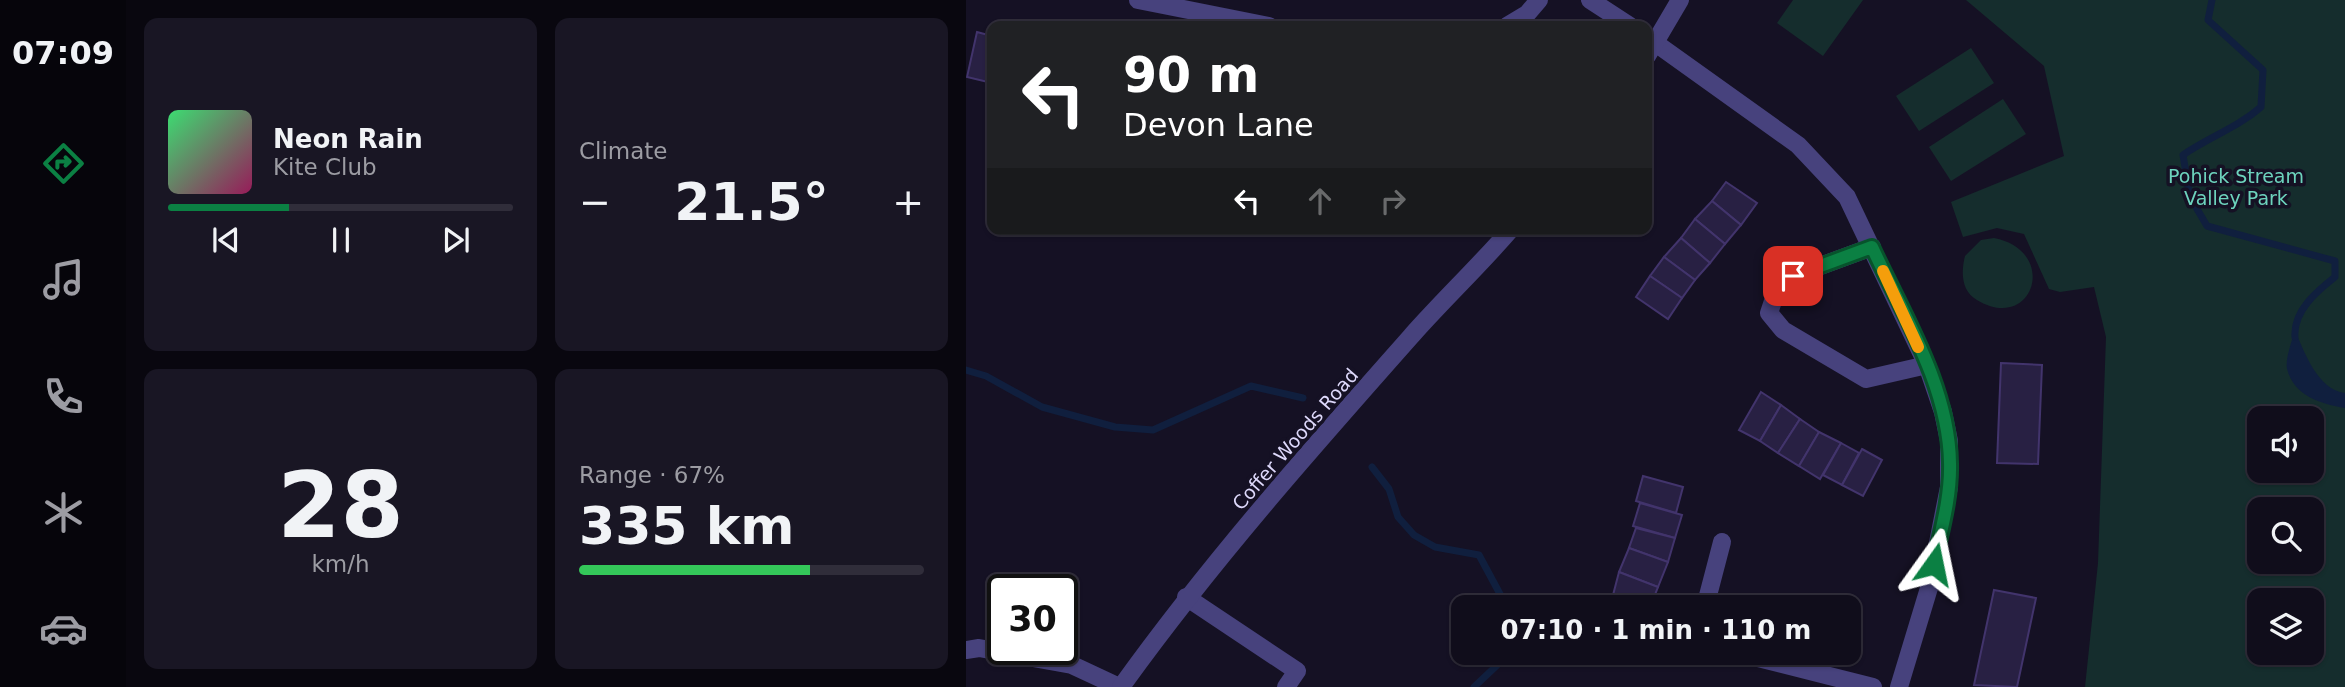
<!DOCTYPE html>
<html lang="en">
<head>
<meta charset="utf-8">
<style>
  body { margin:0; font-family:"DejaVu Sans",sans-serif; background:#191624; color:#f1f3f6; height:100vh; display:flex; flex-direction:column; font-size:26px; white-space:nowrap }
  * { box-sizing:border-box; margin:0 }
  p { font-size:23px; color:#9c9ca3 }
  .icon { flex:none; width:38px; height:38px; fill:none; stroke:currentColor; stroke-width:2; stroke-linecap:round; stroke-linejoin:round }
  .map { position:relative; flex:1; overflow:hidden }
  .sheet { display:flex; flex-direction:column; gap:18px; padding:18px; background:#09070f; width:840px }
  .sheet>* { flex:none }
  .hud { position:absolute; left:21px; top:21px; width:665px; height:214px; border-radius:14px; box-shadow:0 2px 5px #0004,0 0 0 2px #302d3a; background:#202124; color:#fff; overflow:hidden }
  .tools { position:absolute; left:1281px; top:406px; display:grid; gap:14px }
  .tools a { display:grid; place-items:center; width:77px; height:77px; border-radius:14px; background:#100d1b; box-shadow:0 2px 5px #0004,0 0 0 2px #302d3a; font-size:35px }
  .speed { position:absolute; left:21px; top:574px; display:flex; gap:14px; font-size:35px; font-weight:700; text-align:center }
  .speed>* { display:grid; place-content:center; width:91px; height:91px; border-radius:50%; background:#100d1b; box-shadow:0 2px 5px #0004,0 0 0 2px #302d3a; line-height:1 }
  .speed .limit { border:4px solid #111; border-radius:10px; background:#fff; color:#111 }
  .pin { position:absolute; display:grid; place-items:center; width:60px; height:60px; color:#fff; margin:-30px; border-radius:14px; box-shadow:0 4px 10px #0006 }
  .me { position:absolute; width:77px; margin:-38px; rotate:12deg; stroke-linejoin:round; filter:drop-shadow(0 0 5px #0008) }
  .turn { display:flex; align-items:center; gap:24px; height:147px; padding:0 21px; font-size:32px }
  .turn .icon { width:91px; height:91px; stroke-width:2.5 }
  .turn b { display:block; font-size:49px; line-height:60px }
  .lanes { display:flex; align-items:center; height:66px; padding:0 21px; background:#0003; justify-content:center; gap:35px; direction:ltr }
  .lanes .off { opacity:.35 }
  .big { font-size:52px; font-weight:700; line-height:1.1 }
  .sheet .tile { flex:1; display:flex; flex-direction:column; justify-content:center; gap:10px; min-width:0; padding:0 24px; border-radius:14px; background:#191624 }
  .sheet .dial { align-items:center; gap:0 }
  .dial b { font-size:91px; line-height:1 }
  .song { display:flex; align-items:center; gap:21px }
  .cover { width:84px; height:84px; border-radius:10px; background:linear-gradient(135deg,hsl(140 70% 55%),hsl(330 70% 35%)) }
  .played { height:7px; border-radius:4px; background:linear-gradient(90deg,#0b8043 35%,#302d3a 35%) }
  .keys { display:flex; justify-content:space-around; direction:ltr }
  .heat { display:flex; justify-content:space-between; align-items:center; font-size:38px; direction:ltr }
  .charge { height:10px; border-radius:5px; background:linear-gradient(90deg,#34c759 67%,#302d3a 0) }
  .sheet .tiles { flex:1; display:grid; gap:18px; grid-template-columns:repeat(2,1fr) }
  .trip { position:absolute; left:485px; top:595px; width:410px; height:70px; border-radius:14px; background:#100d1b; box-shadow:0 2px 5px #0004,0 0 0 2px #302d3a; font-weight:700; line-height:70px; text-align:center }
  main { display:flex; flex:1; min-height:0 }
  .tabs { display:flex; flex-direction:column; width:126px; justify-content:space-around; align-items:center; background:#06050b; color:#9c9ca3 }
  .tabs .icon { width:49px; height:49px }
  .tabs .on { color:#0b8043 }
  .tabs b { font-size:32px; color:#f1f3f6 }
  .map>svg:first-child { display:block }
  .green { fill:#152d2d; fill-rule:evenodd }
  .water { fill:#101f3e }
  .lines { fill:none; stroke-linecap:round; stroke-linejoin:round }
  .stream { stroke:#101f3e; stroke-width:7 }
  .building { fill:#282043; stroke:#42346c; stroke-width:2 }
  .minor { stroke:#47427d; stroke-width:18 }
  .route-casing { stroke:#07532c; stroke-width:18 }
  .route { stroke:#0b8043; stroke-width:12 }
  .slow { stroke:#f59e0b; stroke-width:12 }
  .labels { text-anchor:middle; dominant-baseline:central; stroke-width:7; stroke-linejoin:round; paint-order:stroke }
  .park-label { font-size:19px; fill:#6dd3bd; stroke:#151124 }
  .street-label { font-size:19px; fill:#ded9fb; stroke:#151124 }
</style>
</head>
<body>
<main>
<nav class="tabs">
<b>07:09</b>
<svg class="icon on" aria-label="directions" viewBox="0 0 24 24"><path d="M12 3l9 9-9 9-9-9zM9 14v-3h6M13 9l2 2-2 2"/></svg>
<svg class="icon" aria-label="music" viewBox="0 0 24 24"><path d="M9 18V5l10-2v13"/><circle cx="6" cy="18" r="3"/><circle cx="16" cy="16" r="3"/></svg>
<svg class="icon" aria-label="phone" viewBox="0 0 24 24"><path d="M5 4h4l2 5-3 2q2 4 5 5l2-3 5 2v4C11 20 4 13 5 4z"/></svg>
<svg class="icon" aria-label="climate" viewBox="0 0 24 24"><path d="M12 3v18M4 7l16 10M4 17L20 7"/></svg>
<svg class="icon" aria-label="car" viewBox="0 0 24 24"><path d="M5 17H2v-5l4-1 3-4h7l3 4 3 1v5h-3M9 17h6M6 11h13"/><circle cx="7" cy="17" r="2"/><circle cx="17" cy="17" r="2"/></svg>
</nav>
<section class="sheet">
<div class="tiles">
<div class="tile">
<div class="song"><i class="cover"></i><div><b>Neon Rain</b><p>Kite Club</p></div></div>
<div class="played"></div>
<div class="keys"><svg class="icon" aria-label="previous" viewBox="0 0 24 24"><path d="M18 5L8 12l10 7zM5 5v14"/></svg><svg class="icon" aria-label="pause" viewBox="0 0 24 24"><path d="M8 5v14M16 5v14"/></svg><svg class="icon" aria-label="next" viewBox="0 0 24 24"><path d="M6 5l10 7-10 7zM19 5v14"/></svg></div>
</div>
<div class="tile"><p>Climate</p>
<div class="heat"><a>−</a><b class="big">21.5°</b><a>+</a></div>
</div>
<div class="tile dial"><b>28</b><p>km/h</p></div>
<div class="tile"><p>Range · 67%</p><b class="big">335 km</b><div class="charge"></div></div>
</div>
</section>
<div class="map">
<svg width="1379" height="687" viewBox="0 0 1379 687">
  <rect width="100%" height="100%" fill="#151124"/>
  <g class="green">
    <polygon points="827,0 897,0 857,56 811,23"/>
    <path d="M1000,0H1379V687H1119L1132,563L1140,337L1128,287L1094,292L1083,289L1058,234L1031,228L997,237L985,202L1098,156L1078,66ZM1293,418H1346V471H1293ZM1293,509H1346V562H1293ZM1293,600H1346V653H1293Z"/>
    <polygon points="1005,48 1028,83 953,131 930,96"/>
    <polygon points="1037,99 1060,134 985,181 963,147"/>
    <path d="M1028,238C1094,251 1067,334 1011,300C995,291 995,272 999,256L1015,240Z"/>
  </g>
  <path class="water" d="M1329,330C1338,352 1352,390 1379,393V408C1355,404 1328,396 1321,369C1319,359 1326,341 1329,330Z"/>
  <g class="lines">
    <g class="stream">
      <path d="M1246,0L1242,20L1297,70L1295,107C1271,128 1243,137 1217,155L1224,197L1241,226L1369,261V277C1351,291 1327,311 1329,337"/>
      <polyline points="0,370 20,376 76,407 149,427 187,430 285,386 337,398"/>
      <polyline points="406,467 423,489 432,517 448,535 469,547 513,555 541,607"/>
      <polyline points="508,687 544,653"/>
    </g>
  </g>
  <g class="building">
    <polygon points="11,32 26,36 26,83 1,77"/>
    <polygon points="760,182 791,203 775,225 746,201"/>
    <polygon points="746,201 775,225 759,244 729,219"/>
    <polygon points="729,219 759,244 744,263 715,238"/>
    <polygon points="715,238 744,263 729,280 698,257"/>
    <polygon points="698,257 729,280 716,298 684,276"/>
    <polygon points="684,276 716,298 702,319 670,297"/>
    <polygon points="1035,363 1076,365 1072,464 1031,463"/>
    <polygon points="795,392 815,405 794,441 773,430"/>
    <polygon points="815,405 834,419 812,453 794,441"/>
    <polygon points="834,419 853,432 833,466 812,453"/>
    <polygon points="853,432 875,443 854,479 833,466"/>
    <polygon points="875,443 893,453 876,485 857,475"/>
    <polygon points="896,449 916,460 897,496 876,485"/>
    <polygon points="677,476 717,487 710,513 670,501"/>
    <polygon points="674,503 716,515 709,538 667,526"/>
    <polygon points="670,528 709,538 702,562 663,548"/>
    <polygon points="663,548 702,562 692,587 653,572"/>
    <polygon points="653,572 692,587 684,607 666,607 646,599"/>
    <polygon points="1028,590 1070,598 1051,687 1008,685"/>
    <polygon points="646,599 666,607 643,607"/>
    <polygon points="649,653 672,653 669,660"/>
  </g>
  <g class="lines">
    <g class="minor">
      <polyline points="172,0 303,26"/>
      <polyline points="624,0 664,26"/>
      <polyline points="541,26 561,14 573,0"/>
      <polyline points="681,37 832,145 881,197 961,365 977,412 983,441 983,487 963,588 933,687"/>
      <polyline points="681,56 714,0"/>
      <polyline points="906,247 827,276 810,292 803,313 817,330 900,379 961,365"/>
      <polyline points="220,597 331,671 320,687"/>
      <polyline points="739,607 756,542"/>
      <polyline points="0,650 13,648 106,665 153,687"/>
      <polyline points="772,653 907,687"/>
      <path d="M155,687C244,563 346,448 447,334C479,298 514,265 545,229"/>
    </g>
  </g>
  <g class="lines">
    <g class="route-casing">
      <path id="route" d="M827,276L906,247C937,314 983,387 984,463C985,497 975,531 968,564"/>
    </g>
    <use href="#route" class="route"/>
    <polyline class="slow" points="917,271 952,347"/>
  </g>
  <g class="labels">
    <g class="park-label">
      <text x="1270" y="176">Pohick Stream<tspan x="1270" dy="22">Valley Park</tspan></text>
    </g>
    <g class="street-label">
      <text transform="translate(329 439) rotate(-49)">Coffer Woods Road</text>
    </g>
  </g>
</svg>
<div class="tools">
<a><svg class="icon" aria-label="sound" viewBox="0 0 24 24"><path d="M4 9h4l5-4v14l-5-4H4zM17 9q2 3 0 6"/></svg></a>
<a><svg class="icon" aria-label="search" viewBox="0 0 24 24"><circle cx="10" cy="10" r="6"/><path d="M15 15l6 6"/></svg></a>
<a><svg class="icon" aria-label="layers" viewBox="0 0 24 24"><path d="M12 4l9 5-9 5-9-5zM3 14l9 5 9-5"/></svg></a>
</div>
<div class="speed"><div class="limit">30</div></div>
<div class="pin" style="left:827px;top:276px;background:#d93025"><svg class="icon" aria-label="arrive" viewBox="0 0 24 24"><path d="M6 21V4h12l-3 4 3 4H6"/></svg></div>
<svg class="me" style="left:968px;top:564px" viewBox="-20 -20 40 40"><path d="M0-17L14 15 0 8-14 15z" fill="#0b8043" stroke="#fff" stroke-width="4"/></svg>
<div class="trip">07:10 · 1 min · 110 m</div>
<div class="hud">
<div class="turn"><svg class="icon" aria-label="left" viewBox="0 0 24 24"><path d="M17 20v-9H6M10 6l-5 5 5 5"/></svg><div><b>90 m</b>Devon Lane</div></div>
<div class="lanes"><svg class="icon" aria-label="left" viewBox="0 0 24 24"><path d="M17 20v-9H6M10 6l-5 5 5 5"/></svg><svg class="icon off" aria-label="ahead" viewBox="0 0 24 24"><path d="M12 20V5M6 11l6-6 6 6"/></svg><svg class="icon off" aria-label="right" viewBox="0 0 24 24"><path d="M7 20v-9h11M14 6l5 5-5 5"/></svg></div>
</div>
</div>
</main>
</body>
</html>
